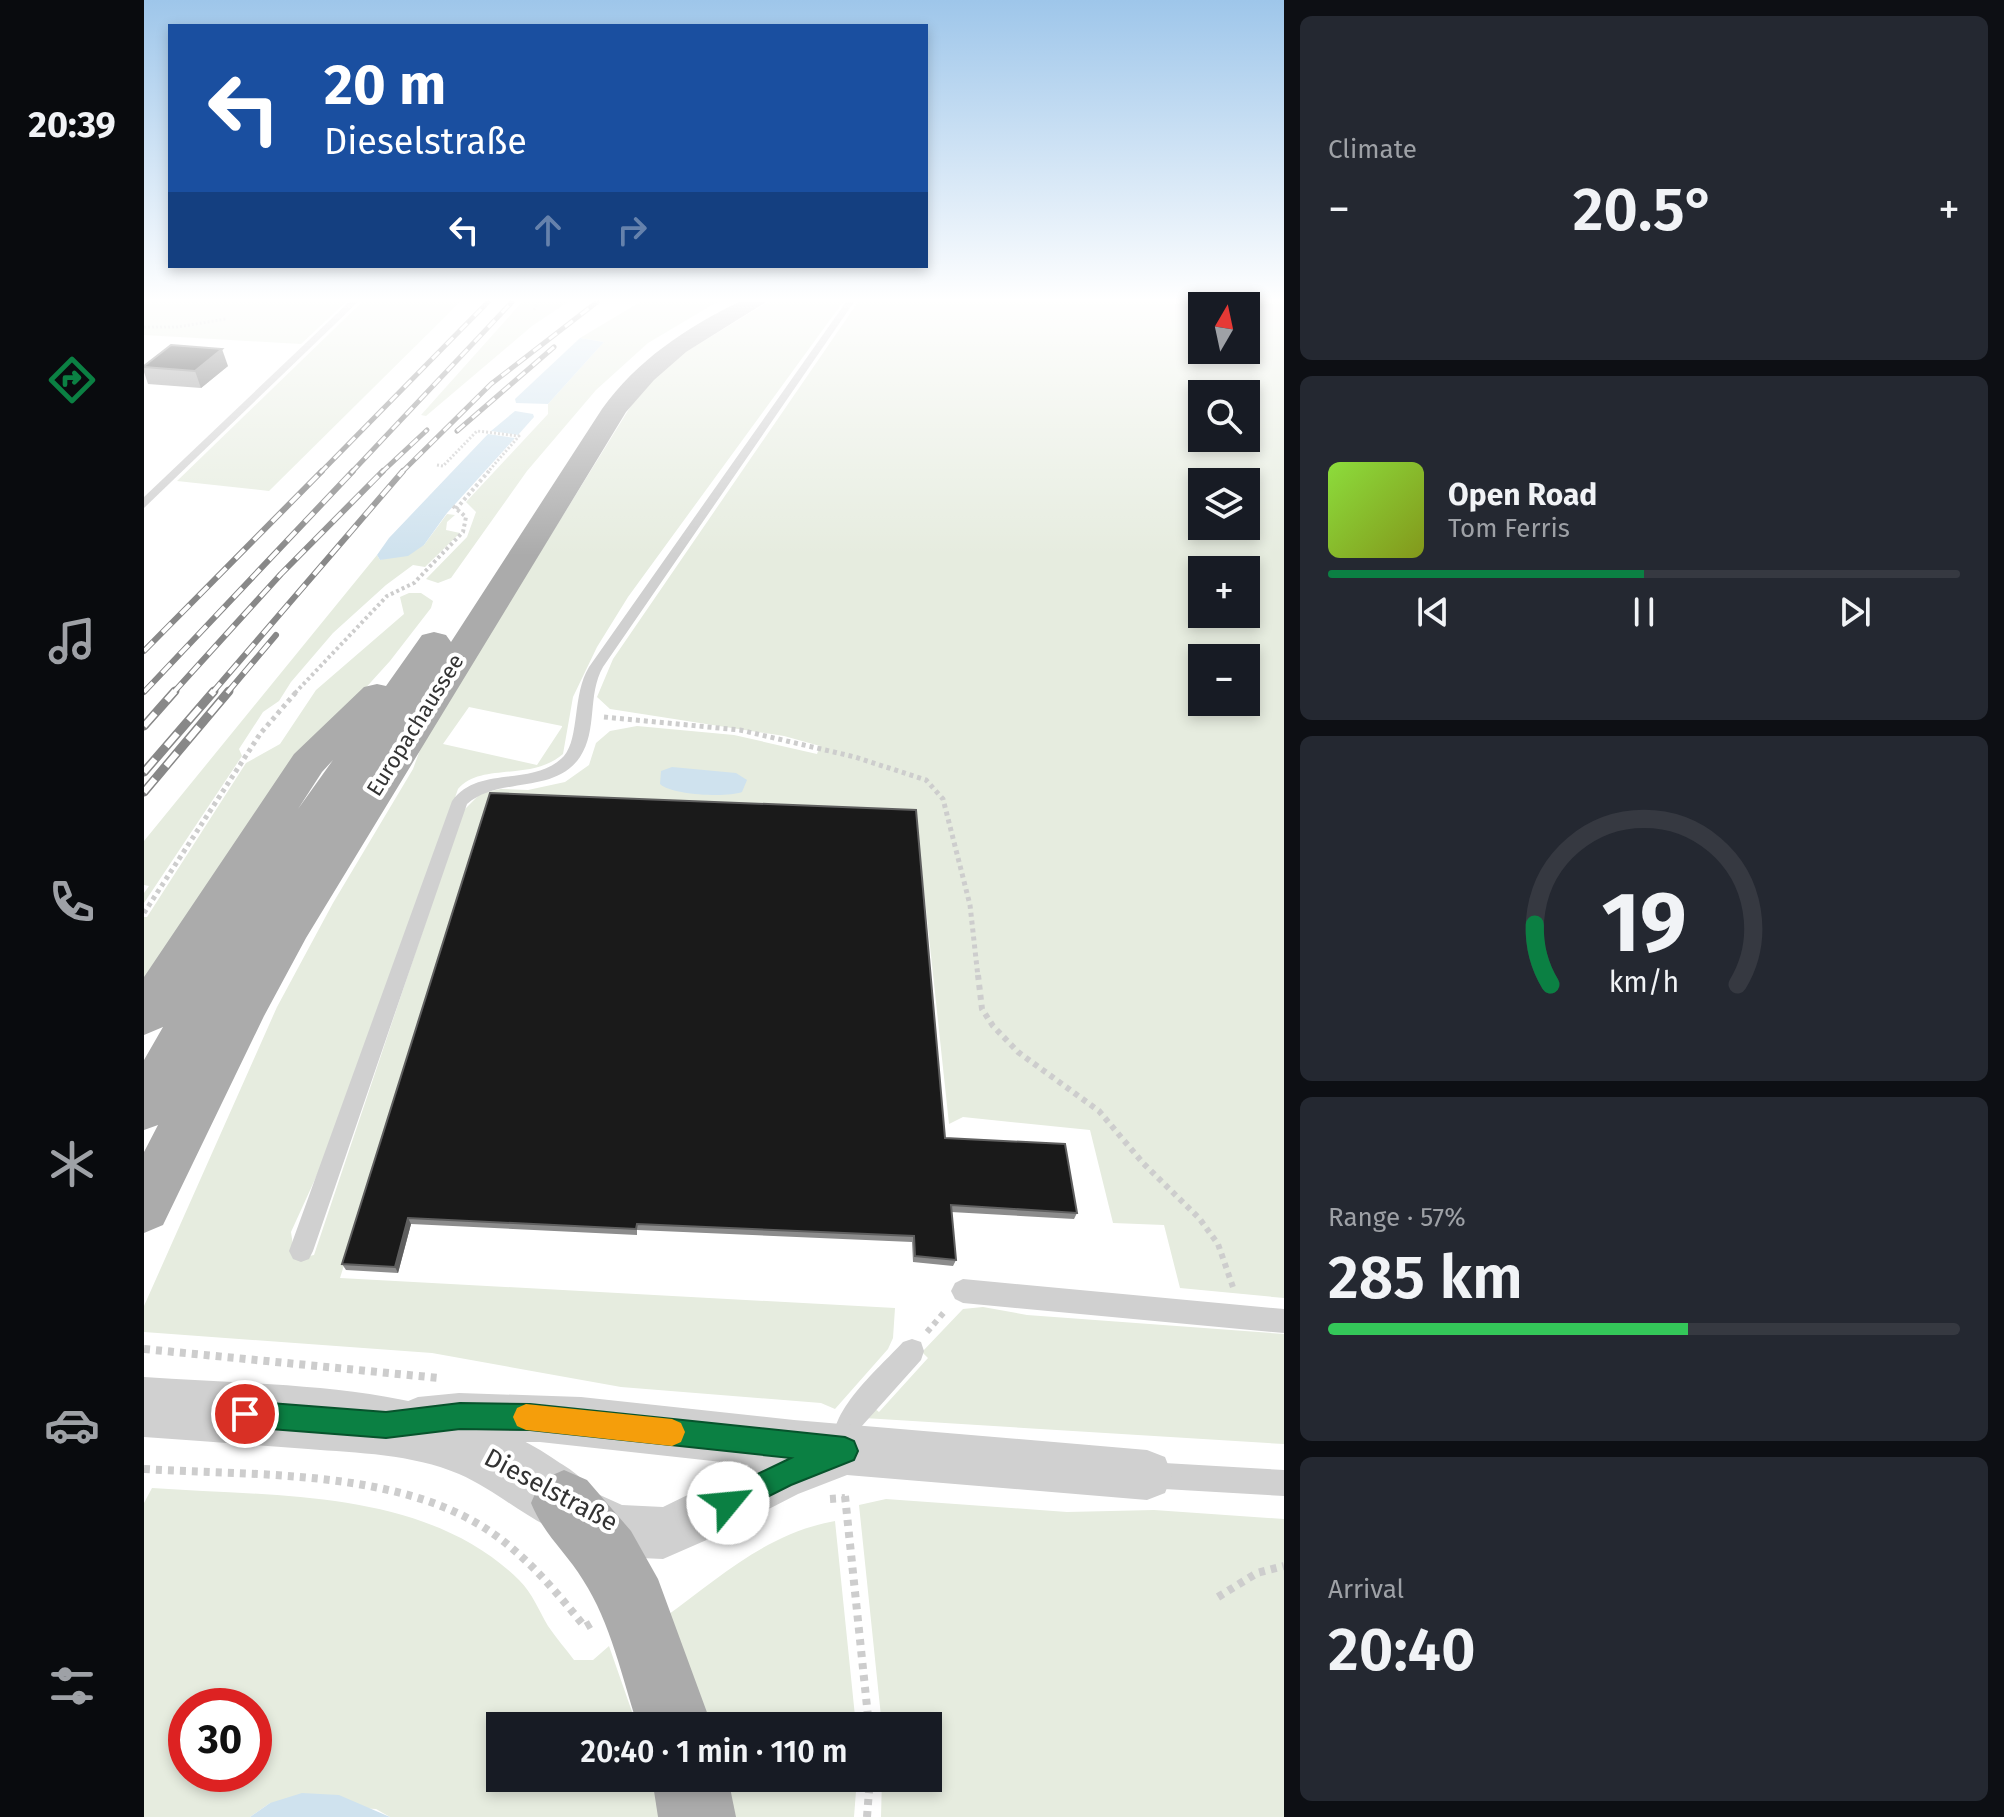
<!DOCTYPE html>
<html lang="en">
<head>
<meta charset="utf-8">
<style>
  body { margin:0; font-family:"Fira Sans",sans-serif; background:#242831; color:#f1f3f6; height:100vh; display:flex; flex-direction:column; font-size:30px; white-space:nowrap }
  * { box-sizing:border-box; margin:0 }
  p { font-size:26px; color:#9ea1a6 }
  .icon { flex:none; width:44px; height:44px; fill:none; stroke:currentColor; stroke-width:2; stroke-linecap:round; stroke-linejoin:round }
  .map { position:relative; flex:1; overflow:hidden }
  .side { display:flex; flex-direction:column; gap:16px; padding:16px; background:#0d0f14; width:720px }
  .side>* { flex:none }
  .guide { position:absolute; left:24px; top:24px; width:760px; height:244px; border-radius:0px; box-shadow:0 4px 12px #0003; background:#1a4fa0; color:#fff; overflow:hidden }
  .needle { width:52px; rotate:9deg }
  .tools { position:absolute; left:1044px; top:292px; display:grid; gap:16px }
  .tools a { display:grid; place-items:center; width:72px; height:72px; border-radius:0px; background:#171b24; box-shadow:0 4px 12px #0003; font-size:40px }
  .speed { position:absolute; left:24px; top:1688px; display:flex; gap:16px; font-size:40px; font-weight:700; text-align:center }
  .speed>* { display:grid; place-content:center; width:104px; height:104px; border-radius:50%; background:#171b24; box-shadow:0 4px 12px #0003; line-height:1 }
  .speed .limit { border:12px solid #d22; background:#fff; color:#111 }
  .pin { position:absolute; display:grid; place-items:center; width:68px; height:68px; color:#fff; margin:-34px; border:4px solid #fff; border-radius:50%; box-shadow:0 2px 8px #0007 }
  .me { position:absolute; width:88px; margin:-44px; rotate:62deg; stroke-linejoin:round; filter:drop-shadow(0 0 6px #0008) }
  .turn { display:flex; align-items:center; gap:28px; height:168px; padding:0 24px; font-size:36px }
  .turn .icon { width:104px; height:104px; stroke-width:2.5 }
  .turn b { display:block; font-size:56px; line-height:68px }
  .lanes { display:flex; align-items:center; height:76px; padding:0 24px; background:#0003; justify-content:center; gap:40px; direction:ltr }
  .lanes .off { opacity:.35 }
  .big { font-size:60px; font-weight:600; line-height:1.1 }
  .side .card { flex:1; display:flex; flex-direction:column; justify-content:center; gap:12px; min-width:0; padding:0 28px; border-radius:12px; background:#242831 }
  .side .dial { align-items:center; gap:0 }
  .dial svg { height:208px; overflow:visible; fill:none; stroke:#363941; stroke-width:7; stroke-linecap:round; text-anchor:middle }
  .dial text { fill:#f1f3f6; stroke:none }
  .song { display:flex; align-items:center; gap:24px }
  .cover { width:96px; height:96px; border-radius:12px; background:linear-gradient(135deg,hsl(90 70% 55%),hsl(70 70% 35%)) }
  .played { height:8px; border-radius:4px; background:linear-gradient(90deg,#0b8043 50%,#363941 50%) }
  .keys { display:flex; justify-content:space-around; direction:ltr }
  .heat { display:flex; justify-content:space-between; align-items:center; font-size:44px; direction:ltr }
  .charge { height:12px; border-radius:6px; background:linear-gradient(90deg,#34c759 57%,#363941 0) }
  .trip { position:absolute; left:342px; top:1712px; width:456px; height:80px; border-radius:0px; background:#171b24; box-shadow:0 4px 12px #0003; font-weight:600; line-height:80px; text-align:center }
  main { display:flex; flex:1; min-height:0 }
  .tab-bar { display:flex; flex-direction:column; width:144px; justify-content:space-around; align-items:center; background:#090b0e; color:#9ea1a6 }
  .tab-bar .icon { width:56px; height:56px }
  .tab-bar .active { color:#0b8043 }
  .tab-bar b { font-size:36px; color:#f1f3f6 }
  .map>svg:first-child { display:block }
  .green { fill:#e6ecdf; fill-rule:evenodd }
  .water { fill:#cfe2ee }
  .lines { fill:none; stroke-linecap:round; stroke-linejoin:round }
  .path-far4 { stroke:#cdcdcd; stroke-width:3; stroke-dasharray:2 2; stroke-linecap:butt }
  .path-far3 { stroke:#cdcdcd; stroke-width:4; stroke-dasharray:3 3; stroke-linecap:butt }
  .path-far2 { stroke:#cdcdcd; stroke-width:5; stroke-dasharray:4 4; stroke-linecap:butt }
  .path-far1 { stroke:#cdcdcd; stroke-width:6; stroke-dasharray:5 5; stroke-linecap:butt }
  .path { stroke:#cdcdcd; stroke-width:8; stroke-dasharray:6 6; stroke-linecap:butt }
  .service { fill:#d0d0d0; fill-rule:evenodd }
  .minor { fill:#d0d0d0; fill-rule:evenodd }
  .tertiary { fill:#d0d0d0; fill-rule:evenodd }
  .primary { fill:#ababab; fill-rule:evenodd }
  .rail-far2-casing { stroke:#888; stroke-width:5 }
  .rail-far1-casing { stroke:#888; stroke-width:6 }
  .rail-casing { stroke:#888; stroke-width:9 }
  .rail-far2 { stroke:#fff; stroke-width:3; stroke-dasharray:10; stroke-linecap:butt }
  .rail-far1 { stroke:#fff; stroke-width:4; stroke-dasharray:13; stroke-linecap:butt }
  .rail { stroke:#fff; stroke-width:6; stroke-dasharray:17; stroke-linecap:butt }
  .wall { fill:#8c8c8c }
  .shaded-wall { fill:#5f5f5f }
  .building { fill:#1a1a1a; stroke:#5f5f5f; stroke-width:2 }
  .route { fill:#0b8043; stroke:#07532c; stroke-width:2 }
  .slow { fill:#f59e0b }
  .labels { text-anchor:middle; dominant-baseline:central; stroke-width:8; stroke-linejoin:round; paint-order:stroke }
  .street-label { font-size:22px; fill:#333; stroke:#fff }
  .near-street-label { font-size:26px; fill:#333; stroke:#fff }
</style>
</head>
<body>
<main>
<nav class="tab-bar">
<b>20:39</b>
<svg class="icon active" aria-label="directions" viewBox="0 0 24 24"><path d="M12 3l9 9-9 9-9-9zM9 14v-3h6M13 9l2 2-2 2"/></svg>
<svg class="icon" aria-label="music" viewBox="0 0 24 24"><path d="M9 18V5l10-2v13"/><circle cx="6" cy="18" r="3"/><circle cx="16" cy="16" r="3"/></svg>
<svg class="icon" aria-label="phone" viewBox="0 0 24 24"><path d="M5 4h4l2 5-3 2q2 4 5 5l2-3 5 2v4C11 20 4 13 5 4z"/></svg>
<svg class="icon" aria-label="climate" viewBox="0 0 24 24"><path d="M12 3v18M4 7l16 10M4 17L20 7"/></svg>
<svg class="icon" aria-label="car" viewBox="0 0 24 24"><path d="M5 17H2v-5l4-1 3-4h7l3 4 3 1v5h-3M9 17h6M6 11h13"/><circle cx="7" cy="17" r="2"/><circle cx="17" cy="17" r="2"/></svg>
<svg class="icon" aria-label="filters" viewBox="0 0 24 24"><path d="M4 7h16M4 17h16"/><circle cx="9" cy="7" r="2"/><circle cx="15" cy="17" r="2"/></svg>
</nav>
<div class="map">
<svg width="1140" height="1817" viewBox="0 0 1140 1817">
  <rect width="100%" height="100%" fill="#fff"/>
  <g class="green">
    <polygon points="0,302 202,302 157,344 0,335"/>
    <polygon points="218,302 316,302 125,491 33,481"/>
    <polygon points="378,302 424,302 388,326 282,416 277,415"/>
    <polygon points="496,302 573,302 504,343 452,390 383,471 307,578 294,583 282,579 323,537 332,512 322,502 404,414 404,404 460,342 436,338"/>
    <path d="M624,302H699L484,597L453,647L429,697L419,754C387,782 337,762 314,789L203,1109L147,1232L151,1259L170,1255L319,811L337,793L357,789L384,790L421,782L445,765L452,743L466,731L493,726L590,735L673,754L676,746L640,736L466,709L453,697L469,659L714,302H1140V1298L1036,1288L1020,1225L969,1223L946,1130L819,1117L805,1124L772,815L346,798L196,1278L751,1308L749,1338L744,1349L691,1409L677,1403L477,1387L288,1353L0,1332V1306L133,1007L189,903L269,769L280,739L495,393L530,359ZM1058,306H1102V350H1058ZM1058,394H1102V438H1058ZM1058,482H1102V526H1058ZM1058,570H1102V614H1058ZM1058,658H1102V702H1058ZM325,707L418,726V727L393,765L299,744Z"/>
    <polygon points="303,514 311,515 303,522 302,530 316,533 281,567 269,565 242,585 189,633 147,682 135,701 119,712 95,749 98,756 0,903 0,893 5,886 0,885 0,841 233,555 236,560 280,545"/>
    <polygon points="265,593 277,593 289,601 287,608 246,661 189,724 0,990 0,917 3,917 102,763 136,744 172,690 260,614 256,597"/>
    <polygon points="839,1307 883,1315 1140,1334 1140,1444 720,1418 729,1407 735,1412 784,1358 778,1352 819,1309"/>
    <path d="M8,1488C129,1497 282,1488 375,1580C389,1594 394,1609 404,1626C412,1638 422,1649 430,1660H449L465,1646L493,1726H356V1778H510L515,1817H246L232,1809L126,1803L106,1817H0V1503ZM42,1706H110V1774H42Z"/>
    <polygon points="742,1499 923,1512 1010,1510 1140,1519 1140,1817 737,1817 738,1778 784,1778 784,1726 738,1726 715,1505"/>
    <path d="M691,1521L712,1726H561L521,1617C575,1578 623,1533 691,1521Z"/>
    <polygon points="574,1778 713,1778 710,1817 580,1817"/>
  </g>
  <g class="water">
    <polygon points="436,338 460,342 404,404 372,403 371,399"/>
    <polygon points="371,411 389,414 390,417 374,435 347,431"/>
    <polygon points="344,434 371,438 303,513 280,545 264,556 236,560 233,555 245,538"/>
    <path d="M528,767L592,773L603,780L598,792C583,798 527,795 516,784L517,771Z"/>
    <polygon points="158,1793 195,1795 246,1817 106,1817 126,1803"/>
  </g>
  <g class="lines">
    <g class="path-far4">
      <polyline points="390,310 394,302"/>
      <polyline points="0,327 33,327 82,319"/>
      <polyline points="293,465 299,466 333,431 375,436 343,473"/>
    </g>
    <g class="path-far3">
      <polyline points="312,509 345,471"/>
      <polyline points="151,693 243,596 270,583 319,532 322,517 309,506"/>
    </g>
    <g class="path-far2">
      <polyline points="460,717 596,730 711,757 782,780 799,799 826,905 834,977"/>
      <polyline points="0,913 116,734 153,691"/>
    </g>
    <g class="path-far1">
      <polyline points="834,975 838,1009 849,1026 874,1052 955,1111 999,1163 1055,1218 1074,1244 1090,1290"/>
      <polyline points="783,1332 802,1310"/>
    </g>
    <g class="path">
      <polyline points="0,1349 295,1378"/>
      <path d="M0,1469C110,1476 258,1468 351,1535C387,1561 413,1593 441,1627L448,1623"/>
      <polyline points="701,1496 725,1726"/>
      <polyline points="686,1499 701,1498"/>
      <polyline points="1074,1597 1113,1573 1140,1566"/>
      <polyline points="723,1817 726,1778"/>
    </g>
    <g class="service">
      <polygon points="205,302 214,302 0,508 0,497"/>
      <path d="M702,302H710L459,667C443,695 454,730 436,757C410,795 355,776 323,804L169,1251L165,1259L157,1262L149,1259L145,1251L308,801C335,764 390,788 420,756C436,737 428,695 445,667Z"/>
      <polygon points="819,1279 1140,1309 1140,1333 819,1303 811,1299 807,1291 811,1283"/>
      <path d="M768,1339L777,1342L780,1351L777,1360L717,1427L710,1457L701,1461L692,1457C675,1417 734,1370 759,1342Z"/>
      <polygon points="1003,1462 1140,1470 1140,1496 1003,1488 994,1484 990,1475 994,1466"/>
    </g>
    <polygon class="minor" points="315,1393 437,1397 650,1420 1003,1450 1021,1457 1028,1475 1021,1493 1003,1500 703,1475 654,1494 574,1535 519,1559 474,1557 429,1535 421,1517 429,1499 447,1491 478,1505 519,1507 605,1465 396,1442 315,1442 274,1445 257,1438 250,1421 257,1404 274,1397"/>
    <path class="tertiary" d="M0,1377C135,1387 290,1380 407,1457C432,1474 439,1474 451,1503L442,1525L420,1534C382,1519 352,1490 315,1474C268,1454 214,1453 164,1449C110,1445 55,1441 0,1437Z"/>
    <g class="primary">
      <path d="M595,302H622L542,352L510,380L482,412L162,938L120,1016L19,1225L0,1233V1152L14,1125L0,1130V1060L19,1027L0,1035V977L150,754L220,687L233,684L242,686L278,635L290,632L302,635L307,642L458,409C492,361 543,327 595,302ZM189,760L154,809L178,772Z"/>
      <path d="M420,1470L443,1480L487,1531L514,1579L568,1726H494C478,1678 467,1623 439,1580C422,1552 400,1535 387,1503L397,1480Z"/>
      <polygon points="508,1778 584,1778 592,1817 514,1817"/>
    </g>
    <g class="rail-far2-casing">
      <g id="rail-far2">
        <polyline points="313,431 410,347"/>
        <polyline points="176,473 344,302"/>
        <polyline points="207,473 368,302"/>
        <polyline points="237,473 283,430"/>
        <polyline points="257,473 347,384 453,302"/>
      </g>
    </g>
    <g class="rail-far1-casing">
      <g id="rail-far1">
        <polyline points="0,651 178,471"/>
        <polyline points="0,692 209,471"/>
        <polyline points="29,693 137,574 239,471"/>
        <polyline points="68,693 259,471"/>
        <polyline points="83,693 132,635"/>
      </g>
    </g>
    <g class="rail-casing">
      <g id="rail">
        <polyline points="0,726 31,691"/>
        <polyline points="0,772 70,691"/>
        <polyline points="0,792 85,691"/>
      </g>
    </g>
    <use href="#rail-far2" class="rail-far2"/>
    <use href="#rail-far1" class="rail-far1"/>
    <use href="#rail" class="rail"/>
  </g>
  <g class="wall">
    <polygon points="0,366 84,366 57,388 4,384 0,372"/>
    <polygon points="346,793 801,1138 933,1213 930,1219 807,1212 812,1260 809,1266 769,1262 768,1242 493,1230 493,1235 267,1224 254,1273 202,1270 198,1264"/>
  </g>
  <g class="shaded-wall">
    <polygon points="78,349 84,366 57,388 51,371"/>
    <polygon points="264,1218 267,1224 254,1273 251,1267"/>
  </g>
  <g class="building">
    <polygon points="27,345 78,349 51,371 0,367 0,366"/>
    <polygon points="346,793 772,810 801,1138 921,1144 933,1213 807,1205 812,1260 771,1256 770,1236 493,1224 492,1229 264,1218 251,1267 198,1264"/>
  </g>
  <linearGradient id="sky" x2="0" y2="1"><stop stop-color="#9ec6ea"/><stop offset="0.54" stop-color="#fff"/><stop offset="1" stop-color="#fff" stop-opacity="0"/></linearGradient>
  <rect width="1140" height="556" fill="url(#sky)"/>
  <polygon class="route" points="101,1401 242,1412 316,1403 386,1404 701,1437 710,1441 714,1451 710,1460 647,1485 584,1517 574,1513 570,1503 574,1493 647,1458 386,1430 316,1429 242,1438 101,1427 92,1424 88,1414 92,1405"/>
  <polygon class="slow" points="382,1404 528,1419 537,1423 541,1432 537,1442 528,1446 382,1430 373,1426 369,1417 373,1408"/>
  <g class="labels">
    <g class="street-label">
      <text transform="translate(271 725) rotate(-58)">Europachaussee</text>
    </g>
    <g class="near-street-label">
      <text transform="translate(407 1490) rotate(28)">Dieselstraße</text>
    </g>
  </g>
</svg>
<div class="tools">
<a><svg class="needle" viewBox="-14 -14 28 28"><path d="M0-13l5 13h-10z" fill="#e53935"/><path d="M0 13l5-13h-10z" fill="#9ea1a6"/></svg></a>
<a><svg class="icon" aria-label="search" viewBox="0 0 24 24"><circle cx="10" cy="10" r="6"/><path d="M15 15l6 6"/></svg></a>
<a><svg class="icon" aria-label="layers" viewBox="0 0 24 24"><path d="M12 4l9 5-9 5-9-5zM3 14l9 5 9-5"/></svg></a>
<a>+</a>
<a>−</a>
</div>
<div class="speed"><div class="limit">30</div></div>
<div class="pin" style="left:101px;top:1414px;background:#d93025"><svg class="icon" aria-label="arrive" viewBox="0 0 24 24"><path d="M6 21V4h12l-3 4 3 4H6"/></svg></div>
<svg class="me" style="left:584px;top:1503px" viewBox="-20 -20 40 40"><circle r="19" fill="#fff"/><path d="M0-13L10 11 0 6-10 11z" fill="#0b8043"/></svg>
<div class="trip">20:40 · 1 min · 110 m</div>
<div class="guide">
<div class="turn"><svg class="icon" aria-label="left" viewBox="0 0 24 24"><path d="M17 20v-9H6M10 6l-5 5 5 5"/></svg><div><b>20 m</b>Dieselstraße</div></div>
<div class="lanes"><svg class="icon" aria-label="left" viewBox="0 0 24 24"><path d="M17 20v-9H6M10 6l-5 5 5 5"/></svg><svg class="icon off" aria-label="ahead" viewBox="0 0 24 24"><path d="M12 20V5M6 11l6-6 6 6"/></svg><svg class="icon off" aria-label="right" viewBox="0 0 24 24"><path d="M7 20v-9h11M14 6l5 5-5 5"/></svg></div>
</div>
</div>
<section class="side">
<div class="card"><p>Climate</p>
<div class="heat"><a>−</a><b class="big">20.5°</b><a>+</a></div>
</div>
<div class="card">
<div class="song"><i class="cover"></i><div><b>Open Road</b><p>Tom Ferris</p></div></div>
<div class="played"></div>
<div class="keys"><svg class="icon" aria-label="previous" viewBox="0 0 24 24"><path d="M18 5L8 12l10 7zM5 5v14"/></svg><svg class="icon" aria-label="pause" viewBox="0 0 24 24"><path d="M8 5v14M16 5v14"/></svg><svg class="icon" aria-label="next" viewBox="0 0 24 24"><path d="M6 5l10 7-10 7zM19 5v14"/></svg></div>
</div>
<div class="card dial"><svg viewBox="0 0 100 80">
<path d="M14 69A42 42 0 1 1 86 69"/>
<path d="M14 69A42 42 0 0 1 8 46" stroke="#0b8043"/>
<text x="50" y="56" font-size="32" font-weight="700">19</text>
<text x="50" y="72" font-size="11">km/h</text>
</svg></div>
<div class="card"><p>Range · 57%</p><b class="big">285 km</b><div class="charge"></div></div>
<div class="card"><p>Arrival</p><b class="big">20:40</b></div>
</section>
</main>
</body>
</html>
